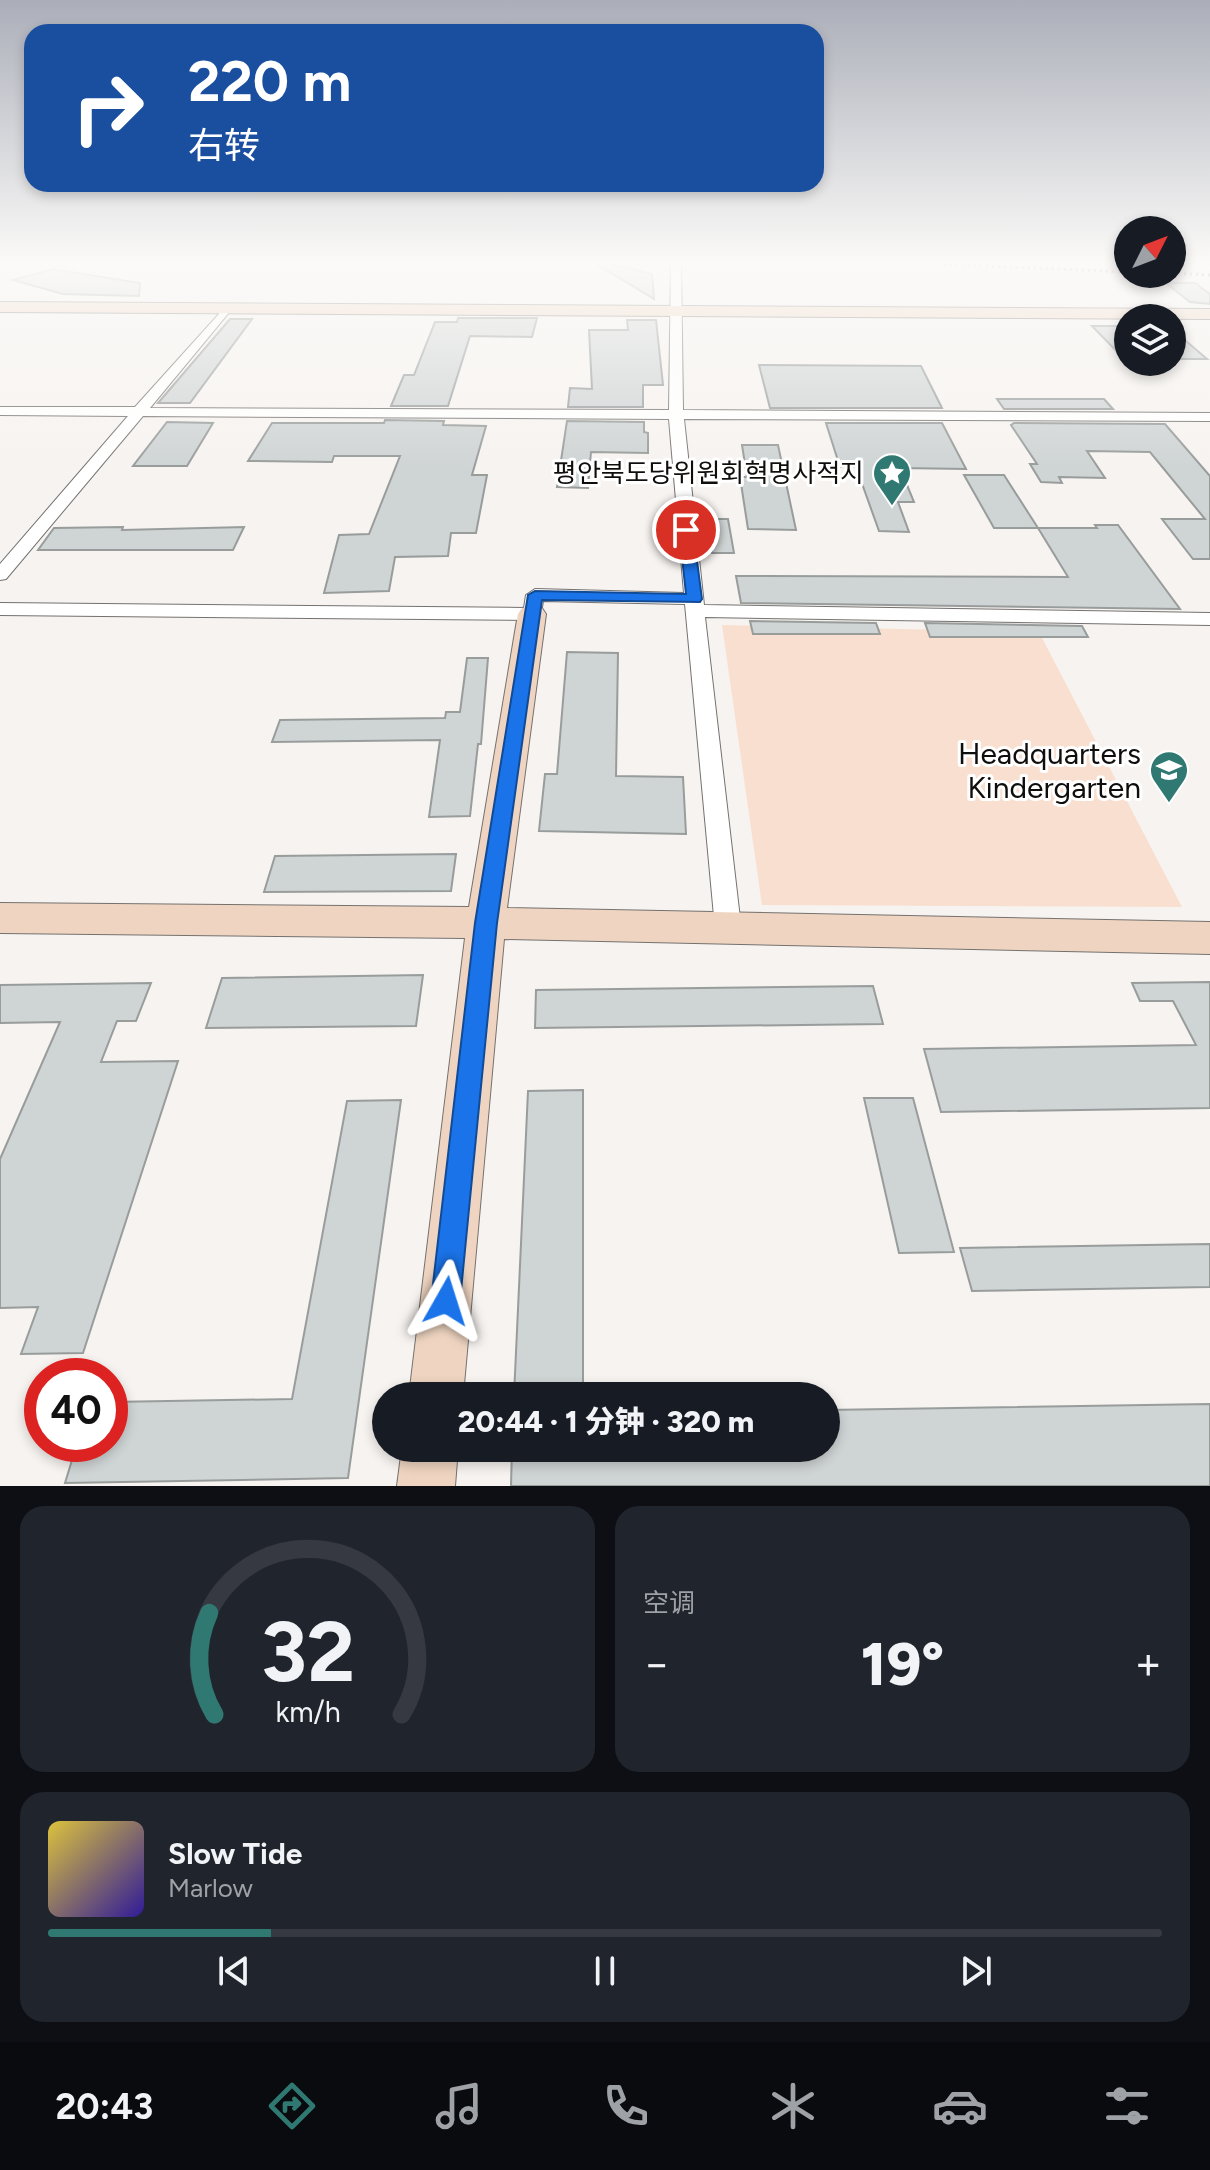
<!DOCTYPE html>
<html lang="zh">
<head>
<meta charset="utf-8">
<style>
  body { margin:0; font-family:Figtree,"Noto Sans SC","Noto Sans KR",sans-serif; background:#20242c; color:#f1f3f6; height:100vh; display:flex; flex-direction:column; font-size:30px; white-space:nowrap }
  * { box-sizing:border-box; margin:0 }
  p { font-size:26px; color:#9ea1a6 }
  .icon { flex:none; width:44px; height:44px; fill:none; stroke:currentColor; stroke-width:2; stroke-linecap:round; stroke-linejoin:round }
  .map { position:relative; height:1486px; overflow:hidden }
  .sheet { display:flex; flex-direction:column; gap:20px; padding:20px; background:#0d0f14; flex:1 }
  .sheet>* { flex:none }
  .banner { position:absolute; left:24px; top:24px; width:800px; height:168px; border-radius:24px; box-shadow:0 4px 12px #0003; background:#1a4fa0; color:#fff; overflow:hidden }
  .needle { width:52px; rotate:48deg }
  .controls { position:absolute; left:1114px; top:216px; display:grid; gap:16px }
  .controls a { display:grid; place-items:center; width:72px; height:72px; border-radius:50%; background:#171b24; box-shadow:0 4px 12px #0003; font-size:40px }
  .speed { position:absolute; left:24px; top:1358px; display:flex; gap:16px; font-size:40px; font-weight:700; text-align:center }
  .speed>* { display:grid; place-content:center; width:104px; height:104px; border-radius:50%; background:#171b24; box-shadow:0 4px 12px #0003; line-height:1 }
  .speed .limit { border:12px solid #d22; background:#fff; color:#111 }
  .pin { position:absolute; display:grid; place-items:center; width:68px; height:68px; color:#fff; margin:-34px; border:4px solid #fff; border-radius:50%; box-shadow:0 2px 8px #0007 }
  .me { position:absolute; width:88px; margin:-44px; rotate:6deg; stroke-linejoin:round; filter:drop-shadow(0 0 6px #0008) }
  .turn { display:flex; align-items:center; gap:28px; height:168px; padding:0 32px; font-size:36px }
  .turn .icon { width:104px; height:104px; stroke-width:2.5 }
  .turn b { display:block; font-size:56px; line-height:68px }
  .big { font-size:60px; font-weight:800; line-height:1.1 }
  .sheet .tile { flex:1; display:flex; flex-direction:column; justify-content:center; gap:12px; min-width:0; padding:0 28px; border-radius:24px; background:#20242c }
  .sheet .dial { align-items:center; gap:0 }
  .dial svg { height:208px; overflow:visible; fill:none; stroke:#363941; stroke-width:7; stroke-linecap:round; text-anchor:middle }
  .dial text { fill:#f1f3f6; stroke:none }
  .song { display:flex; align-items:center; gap:24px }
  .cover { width:96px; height:96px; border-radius:12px; background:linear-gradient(135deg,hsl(50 70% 55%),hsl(250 70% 35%)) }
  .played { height:8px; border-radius:4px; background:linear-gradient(90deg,#307872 20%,#363941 20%) }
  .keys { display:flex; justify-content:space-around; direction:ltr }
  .heat { display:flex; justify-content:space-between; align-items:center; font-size:44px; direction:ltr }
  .sheet .tiles { flex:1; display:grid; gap:20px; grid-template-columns:1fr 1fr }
  .tile:last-child { grid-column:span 2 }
  .trip { position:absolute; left:372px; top:1382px; width:468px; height:80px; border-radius:40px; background:#171b24; box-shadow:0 4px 12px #0003; font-weight:800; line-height:80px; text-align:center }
  .menu { display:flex; height:128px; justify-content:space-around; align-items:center; background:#090b0e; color:#9ea1a6 }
  .menu .icon { width:56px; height:56px }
  .menu .current { color:#307872 }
  .menu b { font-size:36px; color:#f1f3f6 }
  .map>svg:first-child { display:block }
  .green { fill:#f9dfcf }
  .building { fill:#cfd4d4; stroke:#989d9c; stroke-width:2 }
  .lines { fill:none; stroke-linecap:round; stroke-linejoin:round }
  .lane-casing { stroke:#74716f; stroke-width:2 }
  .street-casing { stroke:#74716f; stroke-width:2 }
  .secondary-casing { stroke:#74716f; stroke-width:2 }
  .lane { fill:#fff; fill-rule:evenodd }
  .street { fill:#fff; fill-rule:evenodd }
  .secondary { fill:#efd5c1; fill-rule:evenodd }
  .rail { stroke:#444140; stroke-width:3; stroke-dasharray:2 4; stroke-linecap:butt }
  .route { fill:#1a73e8; stroke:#114b97; stroke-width:2 }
  .labels { text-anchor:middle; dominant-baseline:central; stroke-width:6; stroke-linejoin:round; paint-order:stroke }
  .far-poi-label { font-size:26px; fill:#100e0d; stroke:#fff; text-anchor:end }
  .poi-label { font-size:30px; fill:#100e0d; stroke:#fff; text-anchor:end }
</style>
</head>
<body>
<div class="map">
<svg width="1210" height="1486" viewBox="0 0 1210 1486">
  <rect width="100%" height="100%" fill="#f7f3f0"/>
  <polygon class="green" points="722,625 1039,632 1182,907 762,905"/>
  <g class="building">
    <polygon points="600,261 652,274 654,299 598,265"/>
    <polygon points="53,269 140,283 139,296 63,294 13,280"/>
    <polygon points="1166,283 1195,283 1210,294 1210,304 1190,302"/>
    <polygon points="458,318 537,318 532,337 470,336 448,406 391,406 404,375 414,375 435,322 457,322"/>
    <polygon points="230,319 252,319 190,403 158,403"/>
    <polygon points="627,320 656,320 663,385 643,385 643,407 568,407 570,388 592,389 589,330 628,330"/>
    <polygon points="1092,326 1123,326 1128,332 1128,363"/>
    <polygon points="1172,329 1207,359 1172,359"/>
    <polygon points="759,365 921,366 942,408 770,408"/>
    <polygon points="997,399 1104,399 1113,409 1004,409"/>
    <polygon points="385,420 444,421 443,425 486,426 472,475 487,475 476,533 451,533 448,556 395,557 389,591 324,593 339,535 369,534 400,456 334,456 332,462 248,461 272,423 384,423"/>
    <polygon points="567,421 644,422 644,432 648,433 648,453 591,452 588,488 557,487"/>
    <polygon points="167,422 213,423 187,466 133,466"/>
    <polygon points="826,423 942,423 966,469 900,468 914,502 898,502 909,532 879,531 856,467 840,467"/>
    <polygon points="1014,423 1165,424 1210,476 1210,559 1193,559 1162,519 1205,519 1150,452 1087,451 1105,478 1059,477 1062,483 1041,482 1030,464 1037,464 1011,425"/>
    <polygon points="742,445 778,445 796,530 748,529 740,477 747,477"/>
    <polygon points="964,475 1004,475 1038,528 994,528"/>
    <polygon points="707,519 728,519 734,553 712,553"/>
    <polygon points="1095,525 1118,525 1180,609 741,603 736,576 1068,577 1038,528 1097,528"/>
    <polygon points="123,527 122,530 244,527 233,550 38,550 54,528"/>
    <polygon points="750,621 876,623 880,634 753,634"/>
    <polygon points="925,623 1082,626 1088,637 930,637"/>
    <polygon points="567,652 618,653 616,776 683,777 686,834 539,831 545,774 557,774"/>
    <polygon points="467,658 488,658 481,744 478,744 470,816 429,817 440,740 272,742 280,720 445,718 446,712 460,712"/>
    <polygon points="456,854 451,891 264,892 275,856"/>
    <polygon points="423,975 416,1026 206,1028 222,978"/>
    <polygon points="1210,982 1210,1108 941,1112 924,1049 1196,1045 1173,1001 1140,1001 1132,983"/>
    <polygon points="151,983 136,1021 117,1021 101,1062 178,1061 83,1353 21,1354 38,1307 0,1308 0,1159 60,1022 0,1023 0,985"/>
    <polygon points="873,986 883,1024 535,1028 536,990"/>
    <polygon points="583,1090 583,1396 514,1396 528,1091"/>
    <polygon points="864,1098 913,1098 954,1252 899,1253"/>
    <polygon points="401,1100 348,1478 65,1483 77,1444 110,1444 110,1402 292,1399 347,1101"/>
    <polygon points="1210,1244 1210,1287 972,1291 960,1248"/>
    <polygon points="1210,1404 1210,1486 511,1486 512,1448 826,1448 826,1410"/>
  </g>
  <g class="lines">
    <g class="lane-casing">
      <polygon id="lane" points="1172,260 1210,260 1210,264 1172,262"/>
    </g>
    <g class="street-casing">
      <polygon id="street" points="671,260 681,260 683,410 1210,413 1210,421 684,419 704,605 1210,613 1210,625 705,617 741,927 737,935 728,938 719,935 715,927 685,604 543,601 541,614 532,620 0,615 0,603 524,608 526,595 535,589 684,593 669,419 143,416 6,579 0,580 0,564 128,416 0,415 0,407 135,407 227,305 233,308 231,310 150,408 669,410"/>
    </g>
    <g class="secondary-casing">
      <g id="secondary">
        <polygon points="0,302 1210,309 1210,319 0,312"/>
        <polygon points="532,606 542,608 546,614 507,908 1210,922 1210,954 504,939 463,1396 409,1396 465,938 0,933 0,903 469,907 518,614 522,608"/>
        <polygon points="402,1448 458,1448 455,1486 397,1486"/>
      </g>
    </g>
    <use href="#lane" class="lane"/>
    <use href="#street" class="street"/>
    <use href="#secondary" class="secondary"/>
    <g class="rail">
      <polyline points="848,260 1128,272"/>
      <polyline points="1172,273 1210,275"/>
    </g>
  </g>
  <linearGradient id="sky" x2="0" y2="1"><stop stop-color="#abaeb9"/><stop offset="0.56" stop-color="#fbfaf8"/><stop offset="1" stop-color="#fbfaf8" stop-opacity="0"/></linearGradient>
  <rect width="1210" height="468" fill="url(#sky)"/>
  <polygon class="route" points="686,525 693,530 702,599 700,602 542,600 497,923 460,1301 456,1312 446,1316 435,1312 431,1301 475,923 528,595 535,591 686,594 679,530"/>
  <defs>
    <g id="sight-pin" transform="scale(2)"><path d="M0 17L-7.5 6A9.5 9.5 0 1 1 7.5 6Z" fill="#307872" stroke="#fff"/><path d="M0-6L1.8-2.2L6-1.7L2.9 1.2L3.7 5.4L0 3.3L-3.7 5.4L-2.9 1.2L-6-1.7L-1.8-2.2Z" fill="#fff"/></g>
    <g id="school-pin" transform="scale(2)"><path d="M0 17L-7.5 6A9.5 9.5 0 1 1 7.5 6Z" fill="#307872" stroke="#fff"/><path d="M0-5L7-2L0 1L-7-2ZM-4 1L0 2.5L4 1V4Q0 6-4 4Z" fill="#fff"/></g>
  </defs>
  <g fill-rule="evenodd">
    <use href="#sight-pin" x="892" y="473"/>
    <use href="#school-pin" x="1169" y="770"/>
  </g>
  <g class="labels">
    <g class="far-poi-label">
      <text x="864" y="473">평안북도당위원회혁명사적지</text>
    </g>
    <g class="poi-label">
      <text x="1141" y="753">Headquarters<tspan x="1141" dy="34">Kindergarten</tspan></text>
    </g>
  </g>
</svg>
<div class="controls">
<a><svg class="needle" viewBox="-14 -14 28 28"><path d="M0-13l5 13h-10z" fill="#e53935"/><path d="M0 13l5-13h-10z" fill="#9ea1a6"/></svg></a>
<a><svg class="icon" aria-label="layers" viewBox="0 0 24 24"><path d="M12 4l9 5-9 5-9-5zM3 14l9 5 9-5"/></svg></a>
</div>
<div class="speed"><div class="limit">40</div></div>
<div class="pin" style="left:686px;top:530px;background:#d93025"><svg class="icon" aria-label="arrive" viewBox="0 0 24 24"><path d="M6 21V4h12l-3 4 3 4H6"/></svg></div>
<svg class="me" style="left:446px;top:1301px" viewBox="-20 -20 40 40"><path d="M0-17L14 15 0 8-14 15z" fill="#1a73e8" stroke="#fff" stroke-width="4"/></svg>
<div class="trip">20:44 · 1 分钟 · 320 m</div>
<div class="banner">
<div class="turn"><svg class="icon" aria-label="right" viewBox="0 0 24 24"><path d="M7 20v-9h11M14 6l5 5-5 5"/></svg><div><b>220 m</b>右转</div></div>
</div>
</div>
<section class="sheet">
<div class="tiles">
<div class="tile dial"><svg viewBox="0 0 100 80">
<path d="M14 69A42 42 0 1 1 86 69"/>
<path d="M14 69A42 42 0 0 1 12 30" stroke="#307872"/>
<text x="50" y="56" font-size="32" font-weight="700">32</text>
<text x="50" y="72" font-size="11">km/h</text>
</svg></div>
<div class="tile"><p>空调</p>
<div class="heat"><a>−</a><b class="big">19°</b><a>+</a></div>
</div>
<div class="tile">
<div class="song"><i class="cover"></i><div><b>Slow Tide</b><p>Marlow</p></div></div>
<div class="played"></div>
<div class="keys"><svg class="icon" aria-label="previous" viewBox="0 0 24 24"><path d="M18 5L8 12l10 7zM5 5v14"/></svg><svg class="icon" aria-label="pause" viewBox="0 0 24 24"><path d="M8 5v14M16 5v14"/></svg><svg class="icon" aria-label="next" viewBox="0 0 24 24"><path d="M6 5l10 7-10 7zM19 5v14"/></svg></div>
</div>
</div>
</section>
<nav class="menu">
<b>20:43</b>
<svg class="icon current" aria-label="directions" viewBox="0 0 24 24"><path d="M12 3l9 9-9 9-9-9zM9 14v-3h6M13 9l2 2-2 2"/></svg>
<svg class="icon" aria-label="music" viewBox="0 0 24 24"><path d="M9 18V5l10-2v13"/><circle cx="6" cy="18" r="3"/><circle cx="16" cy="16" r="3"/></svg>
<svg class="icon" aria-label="phone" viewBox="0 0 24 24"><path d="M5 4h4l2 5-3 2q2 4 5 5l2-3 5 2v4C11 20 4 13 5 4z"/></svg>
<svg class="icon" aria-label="climate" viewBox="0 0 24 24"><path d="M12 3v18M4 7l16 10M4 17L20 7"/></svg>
<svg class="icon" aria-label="car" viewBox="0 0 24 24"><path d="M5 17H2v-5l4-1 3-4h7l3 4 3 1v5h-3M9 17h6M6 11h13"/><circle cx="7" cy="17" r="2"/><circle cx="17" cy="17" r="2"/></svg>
<svg class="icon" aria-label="filters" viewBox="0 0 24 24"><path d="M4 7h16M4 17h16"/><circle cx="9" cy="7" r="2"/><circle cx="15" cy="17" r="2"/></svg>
</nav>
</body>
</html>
